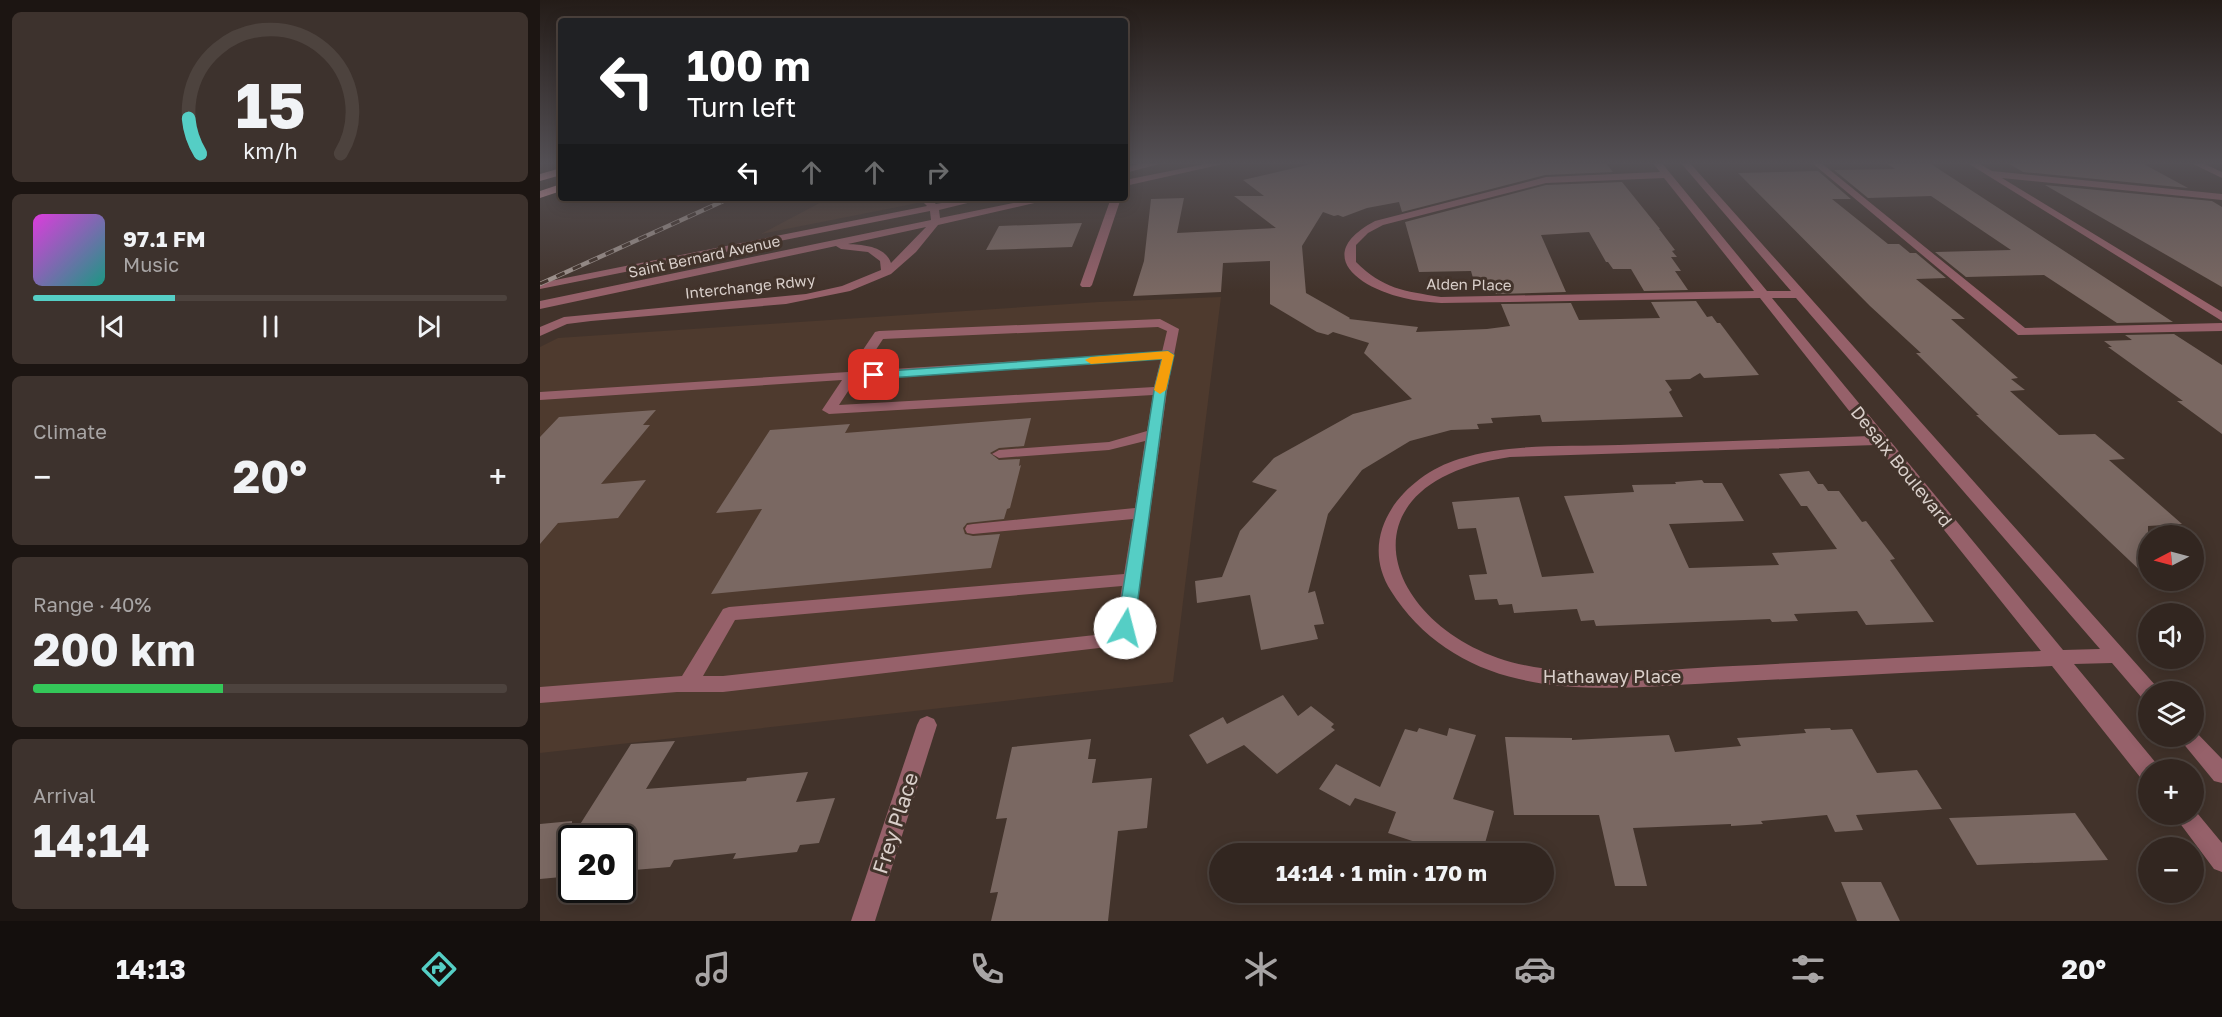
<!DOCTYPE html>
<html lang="en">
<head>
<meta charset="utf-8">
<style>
  body { margin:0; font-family:"Golos Text",sans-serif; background:#3d322d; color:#f1f3f6; height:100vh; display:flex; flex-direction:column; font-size:22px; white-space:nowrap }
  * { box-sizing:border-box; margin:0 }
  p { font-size:20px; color:#a8a5a5 }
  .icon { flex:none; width:33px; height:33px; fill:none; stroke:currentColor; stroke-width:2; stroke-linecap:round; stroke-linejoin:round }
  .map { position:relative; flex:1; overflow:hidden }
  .details { display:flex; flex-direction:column; gap:12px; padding:12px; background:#1c1512; width:540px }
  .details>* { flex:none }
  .top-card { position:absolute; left:18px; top:18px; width:570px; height:183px; border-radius:6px; box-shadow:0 3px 15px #0003,0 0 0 2px #4d433e; background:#202124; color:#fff; overflow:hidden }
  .needle { width:39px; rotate:264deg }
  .controls { position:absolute; left:1598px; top:525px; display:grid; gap:12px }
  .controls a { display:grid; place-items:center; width:66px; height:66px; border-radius:50%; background:#322620; box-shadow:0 3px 15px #0003,0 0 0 2px #4d433e; font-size:30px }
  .speed { position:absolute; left:18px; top:825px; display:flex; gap:12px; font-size:30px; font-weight:700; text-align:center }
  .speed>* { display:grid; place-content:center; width:78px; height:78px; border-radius:50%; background:#322620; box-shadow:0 3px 15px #0003,0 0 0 2px #4d433e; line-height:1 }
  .speed .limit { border:3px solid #111; border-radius:9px; background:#fff; color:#111 }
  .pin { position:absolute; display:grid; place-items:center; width:51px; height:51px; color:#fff; margin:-26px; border-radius:12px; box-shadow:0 3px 9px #0006 }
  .me { position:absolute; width:66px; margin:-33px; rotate:8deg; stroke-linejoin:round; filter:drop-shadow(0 0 4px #0008) }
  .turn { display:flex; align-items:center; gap:21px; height:126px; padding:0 30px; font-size:27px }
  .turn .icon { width:78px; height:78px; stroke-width:2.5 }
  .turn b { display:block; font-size:42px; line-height:51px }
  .lanes { display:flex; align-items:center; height:57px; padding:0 30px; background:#0003; justify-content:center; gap:30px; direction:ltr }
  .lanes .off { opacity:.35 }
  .big { font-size:45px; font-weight:700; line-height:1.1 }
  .details .card { flex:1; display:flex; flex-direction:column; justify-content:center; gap:9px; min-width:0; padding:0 21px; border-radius:9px; background:#3d322d }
  .details .dial { align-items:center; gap:0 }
  .dial svg { height:156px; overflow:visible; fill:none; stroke:#4d433e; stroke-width:7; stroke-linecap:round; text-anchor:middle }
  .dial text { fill:#f1f3f6; stroke:none }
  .song { display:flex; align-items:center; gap:18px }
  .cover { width:72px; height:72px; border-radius:9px; background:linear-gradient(135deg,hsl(300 70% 55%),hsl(170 70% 35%)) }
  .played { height:6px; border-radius:3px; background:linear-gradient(90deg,#55cec5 30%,#4d433e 30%) }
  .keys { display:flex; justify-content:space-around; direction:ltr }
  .heat { display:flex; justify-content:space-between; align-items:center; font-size:33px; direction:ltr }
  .charge { height:9px; border-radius:4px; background:linear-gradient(90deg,#34c759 40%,#4d433e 0) }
  .trip { position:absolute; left:669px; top:843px; width:345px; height:60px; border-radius:30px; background:#322620; box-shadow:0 3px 15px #0003,0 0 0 2px #4d433e; font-weight:700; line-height:60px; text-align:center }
  .tabs { display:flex; height:96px; justify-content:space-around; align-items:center; background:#140f0d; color:#a8a5a5 }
  .tabs .icon { width:42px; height:42px }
  .tabs .active { color:#55cec5 }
  .tabs b { font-size:27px; color:#f1f3f6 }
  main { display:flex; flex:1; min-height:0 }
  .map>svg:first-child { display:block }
  .built { fill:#4e3a2e }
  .building { fill:#7a6862 }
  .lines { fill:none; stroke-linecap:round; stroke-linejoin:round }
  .minor { fill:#96616a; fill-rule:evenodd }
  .highway { fill:#f8abb8; fill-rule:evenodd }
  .rail-casing { stroke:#a39791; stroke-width:4.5 }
  .rail { stroke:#42332b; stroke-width:3; stroke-dasharray:9; stroke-linecap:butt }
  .route { fill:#55cec5; stroke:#378680; stroke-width:1.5 }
  .slow { fill:#f59e0b }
  .labels { text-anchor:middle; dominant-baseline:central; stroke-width:6; stroke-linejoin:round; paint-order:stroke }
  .far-street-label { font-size:15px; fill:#d9cfca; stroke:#42332b }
  .street-label { font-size:18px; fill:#d9cfca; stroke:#42332b }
  .near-street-label { font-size:21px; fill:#d9cfca; stroke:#42332b }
</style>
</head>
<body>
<main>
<section class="details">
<div class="card dial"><svg viewBox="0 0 100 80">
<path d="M14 69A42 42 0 1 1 86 69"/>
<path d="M14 69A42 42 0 0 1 8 51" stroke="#55cec5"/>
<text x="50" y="56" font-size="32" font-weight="700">15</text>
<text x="50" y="72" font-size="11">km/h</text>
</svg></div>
<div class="card">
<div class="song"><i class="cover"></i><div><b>97.1 FM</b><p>Music</p></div></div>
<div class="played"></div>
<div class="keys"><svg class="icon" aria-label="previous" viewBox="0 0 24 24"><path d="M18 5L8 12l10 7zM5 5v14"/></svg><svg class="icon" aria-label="pause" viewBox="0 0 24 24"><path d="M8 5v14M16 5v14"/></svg><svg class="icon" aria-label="next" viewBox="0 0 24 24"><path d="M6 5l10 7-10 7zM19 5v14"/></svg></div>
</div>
<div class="card"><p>Climate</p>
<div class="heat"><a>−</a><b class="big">20°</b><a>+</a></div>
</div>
<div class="card"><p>Range · 40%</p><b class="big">200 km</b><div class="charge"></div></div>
<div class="card"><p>Arrival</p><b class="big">14:14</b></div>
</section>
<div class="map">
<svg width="1682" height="921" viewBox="0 0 1682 921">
  <rect width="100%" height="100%" fill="#42332b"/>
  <g class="built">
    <polygon points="289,198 403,198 221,234"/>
    <polygon points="681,297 633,682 0,753 0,347 18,338 559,302"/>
  </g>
  <g class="building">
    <polygon points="780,162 1065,162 1073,172 1005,175 862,212 859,202 827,208 803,217 798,215 794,216 783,212 762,246 766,293 810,318 809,319 878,327 876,332 947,329 970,326 961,304 1031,303 1039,320 1120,318 1111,302 1156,301 1167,317 1172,316 1177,323 1180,323 1219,375 1164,378 1160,373 1150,379 1125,380 1132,390 1129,392 1143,417 1002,422 1000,415 951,418 953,423 937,424 939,429 911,430 870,441 822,470 788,514 768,593 775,591 784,624 774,625 778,639 721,650 710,595 657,603 655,581 682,577 700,531 737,490 712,482 734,458 813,414 872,399 824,353 829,343 793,332 788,335 777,332 730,304 730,261 683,263 681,292 593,296 604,261 611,199 644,198 637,233 736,228 694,196 724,196 703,180"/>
    <polygon points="1345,162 1388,162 1633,322 1577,323 1504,275 1426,277 1395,252 1471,250 1391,196 1328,198 1294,170 1355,169"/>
    <polygon points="1466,162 1600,162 1648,188 1483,172"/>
    <polygon points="1278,171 1311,199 1292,199 1348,244 1359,244 1370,253 1376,253 1406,278 1376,279 1425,319 1411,319 1478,378 1471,379 1485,390 1470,391 1519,435 1555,434 1585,459 1569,460 1642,524 1608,526 1608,578 1436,415 1439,415 1376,353 1381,353 1330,306 1198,173"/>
    <polygon points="1082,182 1120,229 1119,229 1135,250 1132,251 1137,257 1131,257 1141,271 1135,271 1148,290 1104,291 1091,269 1073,269 1068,262 1066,262 1049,232 1001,235 1026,292 956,294 950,280 933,278 931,271 879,272 865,222 1006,185"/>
    <polygon points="1505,185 1672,201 1682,207 1682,287"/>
    <polygon points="542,223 532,247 446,250 459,226"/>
    <polygon points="1634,334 1682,365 1682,434 1637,401 1643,401 1568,347 1572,347 1564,341 1592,340 1585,335"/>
    <polygon points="116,410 103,425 110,425 61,484 106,480 78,518 18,523 0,544 0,437 19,417"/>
    <polygon points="491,418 484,446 459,448 450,453 459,460 480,459 479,466 481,465 470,508 467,509 464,519 427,523 423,528 425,534 433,536 460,534 451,568 171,594 222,509 176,513 230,430 310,424 305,433"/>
    <polygon points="1269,471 1278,484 1283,484 1288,491 1299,491 1322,522 1326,521 1355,559 1350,560 1394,622 1326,625 1317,611 1254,614 1258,621 1232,622 1230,619 1056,626 1054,620 1041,621 1037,609 974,613 972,604 959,605 957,599 935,600 929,575 947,574 936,528 918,529 912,502 979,497 1002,577 1054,573 1024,496 1094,492 1092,485 1136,484 1135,482 1162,480 1164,483 1182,483 1204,521 1129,524 1149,568 1239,565 1232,553 1297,549 1267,506 1261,506 1239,474"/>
    <polygon points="743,695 758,716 771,706 794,724 791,727 795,730 737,774 704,745 667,764 649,735 683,717 687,724"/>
    <polygon points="879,728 907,736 909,728 936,735 913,799 954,811 942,854 912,854 848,833 856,812 815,798 810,806 779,789 796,764 840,787 865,729 877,732"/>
    <polygon points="1290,728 1291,730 1312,729 1337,773 1377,770 1402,809 1316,815 1323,830 1295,832 1287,815 1221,821 1223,824 1191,826 1191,824 1093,828 1107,886 1075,886 1059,815 974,815 965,737 1032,738 1032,740 1129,735 1135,752 1201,746 1197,738 1266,733 1264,729"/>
    <polygon points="551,739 548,759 556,759 552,783 612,778 607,828 578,831 568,921 451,921 458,892 450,893 467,818 456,819 472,747"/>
    <polygon points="135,741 106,789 206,781 207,778 268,772 256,802 295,798 279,843 260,845 257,852 193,859 196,853 134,860 130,867 82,871 82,838 32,838 32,876 0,879 0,824 32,821 32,837 91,744"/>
    <polygon points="1535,813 1568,860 1437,865 1409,818"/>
    <polygon points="1301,882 1341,882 1360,921 1317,921"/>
  </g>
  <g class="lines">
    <g class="minor">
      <polygon points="610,162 627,162 585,173 585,167"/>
      <polygon points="675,162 692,162 585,186 585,180"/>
      <path d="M1112,162H1121L1227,291H1251L1140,162H1149L1616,686L1619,692H1608V700L1602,698L1572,663L1534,664L1616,763L1619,770H1608V779L1600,777L1512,666C1405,671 1298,676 1191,682C1121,685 1047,695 979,679C925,667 880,637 851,591C815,534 864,476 919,459C970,443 1026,447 1079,445C1162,442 1246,439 1329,436L1220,298L901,303C889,302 876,301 864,298C817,287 773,254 835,221L1006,177L1120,172ZM1124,178L1214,291L901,297C864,291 843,289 816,262V245L828,233L843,225L1006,183ZM1232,298H1256L1560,649L1523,650ZM1336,445L1501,651C1398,656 1296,661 1193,666C1128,669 1059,678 994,667C849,643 784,484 970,457Z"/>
      <polygon points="1271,162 1280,162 1485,328 1682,323 1682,331 1478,335"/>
      <polygon points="1426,162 1436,162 1452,171 1682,194 1682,200 1462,178 1682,312 1682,321"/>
      <polygon points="1649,162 1660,162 1682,172 1682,178"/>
      <path d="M379,198H389L396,204L429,198H448L399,210L400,218L497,198H516L398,225L376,252L351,274L310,291L246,304L51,321L27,324L0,336V327L24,317L266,294L302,286L341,270L340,261L328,252L301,249L296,246L0,309V301L391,220L390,211L0,289V283L387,206ZM386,227L351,263C345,246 324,245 308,244Z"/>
      <polygon points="571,198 581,198 552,285 550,287 542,287 540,285"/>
      <path d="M620,319L639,329L627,391L594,628L576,646L183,692H137L0,703V687L142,676L183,609L189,607L584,574L593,519L433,534L427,533L425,529L427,525L433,524L595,508L605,441L569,450L459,458L452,454L459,450L569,442L607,431L613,395L289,414L282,410L302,380L0,400V392L308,372L335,332L339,331ZM618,327L627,331L622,352L322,371L343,339ZM621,359L614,387L299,405L316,379ZM582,586L576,625L564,634L183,676H163L195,620Z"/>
      <polygon points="387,716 394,719 397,725 335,921 311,921 377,725 380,719"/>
      <polygon points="1653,729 1682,759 1682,783 1674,781 1642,742 1639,736 1653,736"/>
      <polygon points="1653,808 1682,843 1682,872 1674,869 1633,814 1653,814"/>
    </g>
    <g class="highway">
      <polygon points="21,168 21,175 0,181 0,174"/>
      <polygon points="21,184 21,191 0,198 0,191"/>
    </g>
    <g class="rail-casing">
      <polyline id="rail" points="0,284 190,198"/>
    </g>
    <use href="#rail" class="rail"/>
  </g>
  <linearGradient id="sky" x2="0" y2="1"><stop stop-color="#241c18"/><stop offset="0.56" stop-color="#545055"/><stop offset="1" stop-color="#545055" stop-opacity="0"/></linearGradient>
  <rect width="1682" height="291" fill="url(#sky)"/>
  <polygon class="route" points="628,351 634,355 626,391 594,628 591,632 585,634 579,632 577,628 614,391 622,359 334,379 328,375 334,372"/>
  <polygon class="slow" points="628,351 634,355 626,390 620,394 614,390 622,359 551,364 545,360 551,357"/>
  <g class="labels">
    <g class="far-street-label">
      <text transform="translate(164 256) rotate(-12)">Saint Bernard Avenue</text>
      <text transform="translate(929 284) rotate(1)">Alden Place</text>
      <text transform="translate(210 286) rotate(-6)">Interchange Rdwy</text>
    </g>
    <g class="street-label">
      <text transform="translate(1362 466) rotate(51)">Desaix Boulevard</text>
      <text x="1072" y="676">Hathaway Place</text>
    </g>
    <g class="near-street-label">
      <text transform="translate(355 823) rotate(-72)">Frey Place</text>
    </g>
  </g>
</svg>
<div class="controls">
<a><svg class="needle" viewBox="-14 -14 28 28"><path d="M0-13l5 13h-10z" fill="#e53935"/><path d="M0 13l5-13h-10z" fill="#a8a5a5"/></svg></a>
<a><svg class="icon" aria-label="sound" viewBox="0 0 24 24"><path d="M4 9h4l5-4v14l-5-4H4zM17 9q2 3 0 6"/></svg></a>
<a><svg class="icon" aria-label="layers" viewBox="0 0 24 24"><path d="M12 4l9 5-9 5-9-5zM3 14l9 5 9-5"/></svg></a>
<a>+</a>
<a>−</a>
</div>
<div class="speed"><div class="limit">20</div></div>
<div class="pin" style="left:334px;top:375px;background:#d93025"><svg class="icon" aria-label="arrive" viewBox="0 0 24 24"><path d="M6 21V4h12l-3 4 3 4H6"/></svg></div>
<svg class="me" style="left:585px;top:628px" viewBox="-20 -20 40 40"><circle r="19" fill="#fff"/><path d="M0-13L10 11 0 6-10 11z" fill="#55cec5"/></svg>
<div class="trip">14:14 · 1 min · 170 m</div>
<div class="top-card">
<div class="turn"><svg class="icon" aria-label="left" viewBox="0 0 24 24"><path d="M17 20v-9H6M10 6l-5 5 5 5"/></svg><div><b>100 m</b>Turn left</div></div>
<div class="lanes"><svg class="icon" aria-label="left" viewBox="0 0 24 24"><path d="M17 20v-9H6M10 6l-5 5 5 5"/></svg><svg class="icon off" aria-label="ahead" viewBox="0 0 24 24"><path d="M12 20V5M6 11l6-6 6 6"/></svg><svg class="icon off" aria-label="ahead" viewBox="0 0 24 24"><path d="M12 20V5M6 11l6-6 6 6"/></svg><svg class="icon off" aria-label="right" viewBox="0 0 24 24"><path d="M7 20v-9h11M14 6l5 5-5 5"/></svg></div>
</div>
</div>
</main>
<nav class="tabs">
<b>14:13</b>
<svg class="icon active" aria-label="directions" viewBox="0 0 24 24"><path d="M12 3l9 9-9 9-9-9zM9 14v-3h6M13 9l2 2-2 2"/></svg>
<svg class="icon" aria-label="music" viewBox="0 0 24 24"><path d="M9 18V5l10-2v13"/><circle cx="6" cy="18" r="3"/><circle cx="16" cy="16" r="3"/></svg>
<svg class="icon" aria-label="phone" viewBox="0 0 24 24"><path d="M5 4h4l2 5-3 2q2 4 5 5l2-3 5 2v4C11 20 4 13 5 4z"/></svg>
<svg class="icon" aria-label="climate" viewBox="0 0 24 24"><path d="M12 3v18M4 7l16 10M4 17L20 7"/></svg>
<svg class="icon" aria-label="car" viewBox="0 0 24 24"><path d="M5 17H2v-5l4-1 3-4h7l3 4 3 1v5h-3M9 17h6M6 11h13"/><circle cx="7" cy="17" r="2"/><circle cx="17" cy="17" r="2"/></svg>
<svg class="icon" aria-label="filters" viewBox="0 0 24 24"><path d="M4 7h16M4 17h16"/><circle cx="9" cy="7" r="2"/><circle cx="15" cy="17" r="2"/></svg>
<b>20°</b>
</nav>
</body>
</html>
